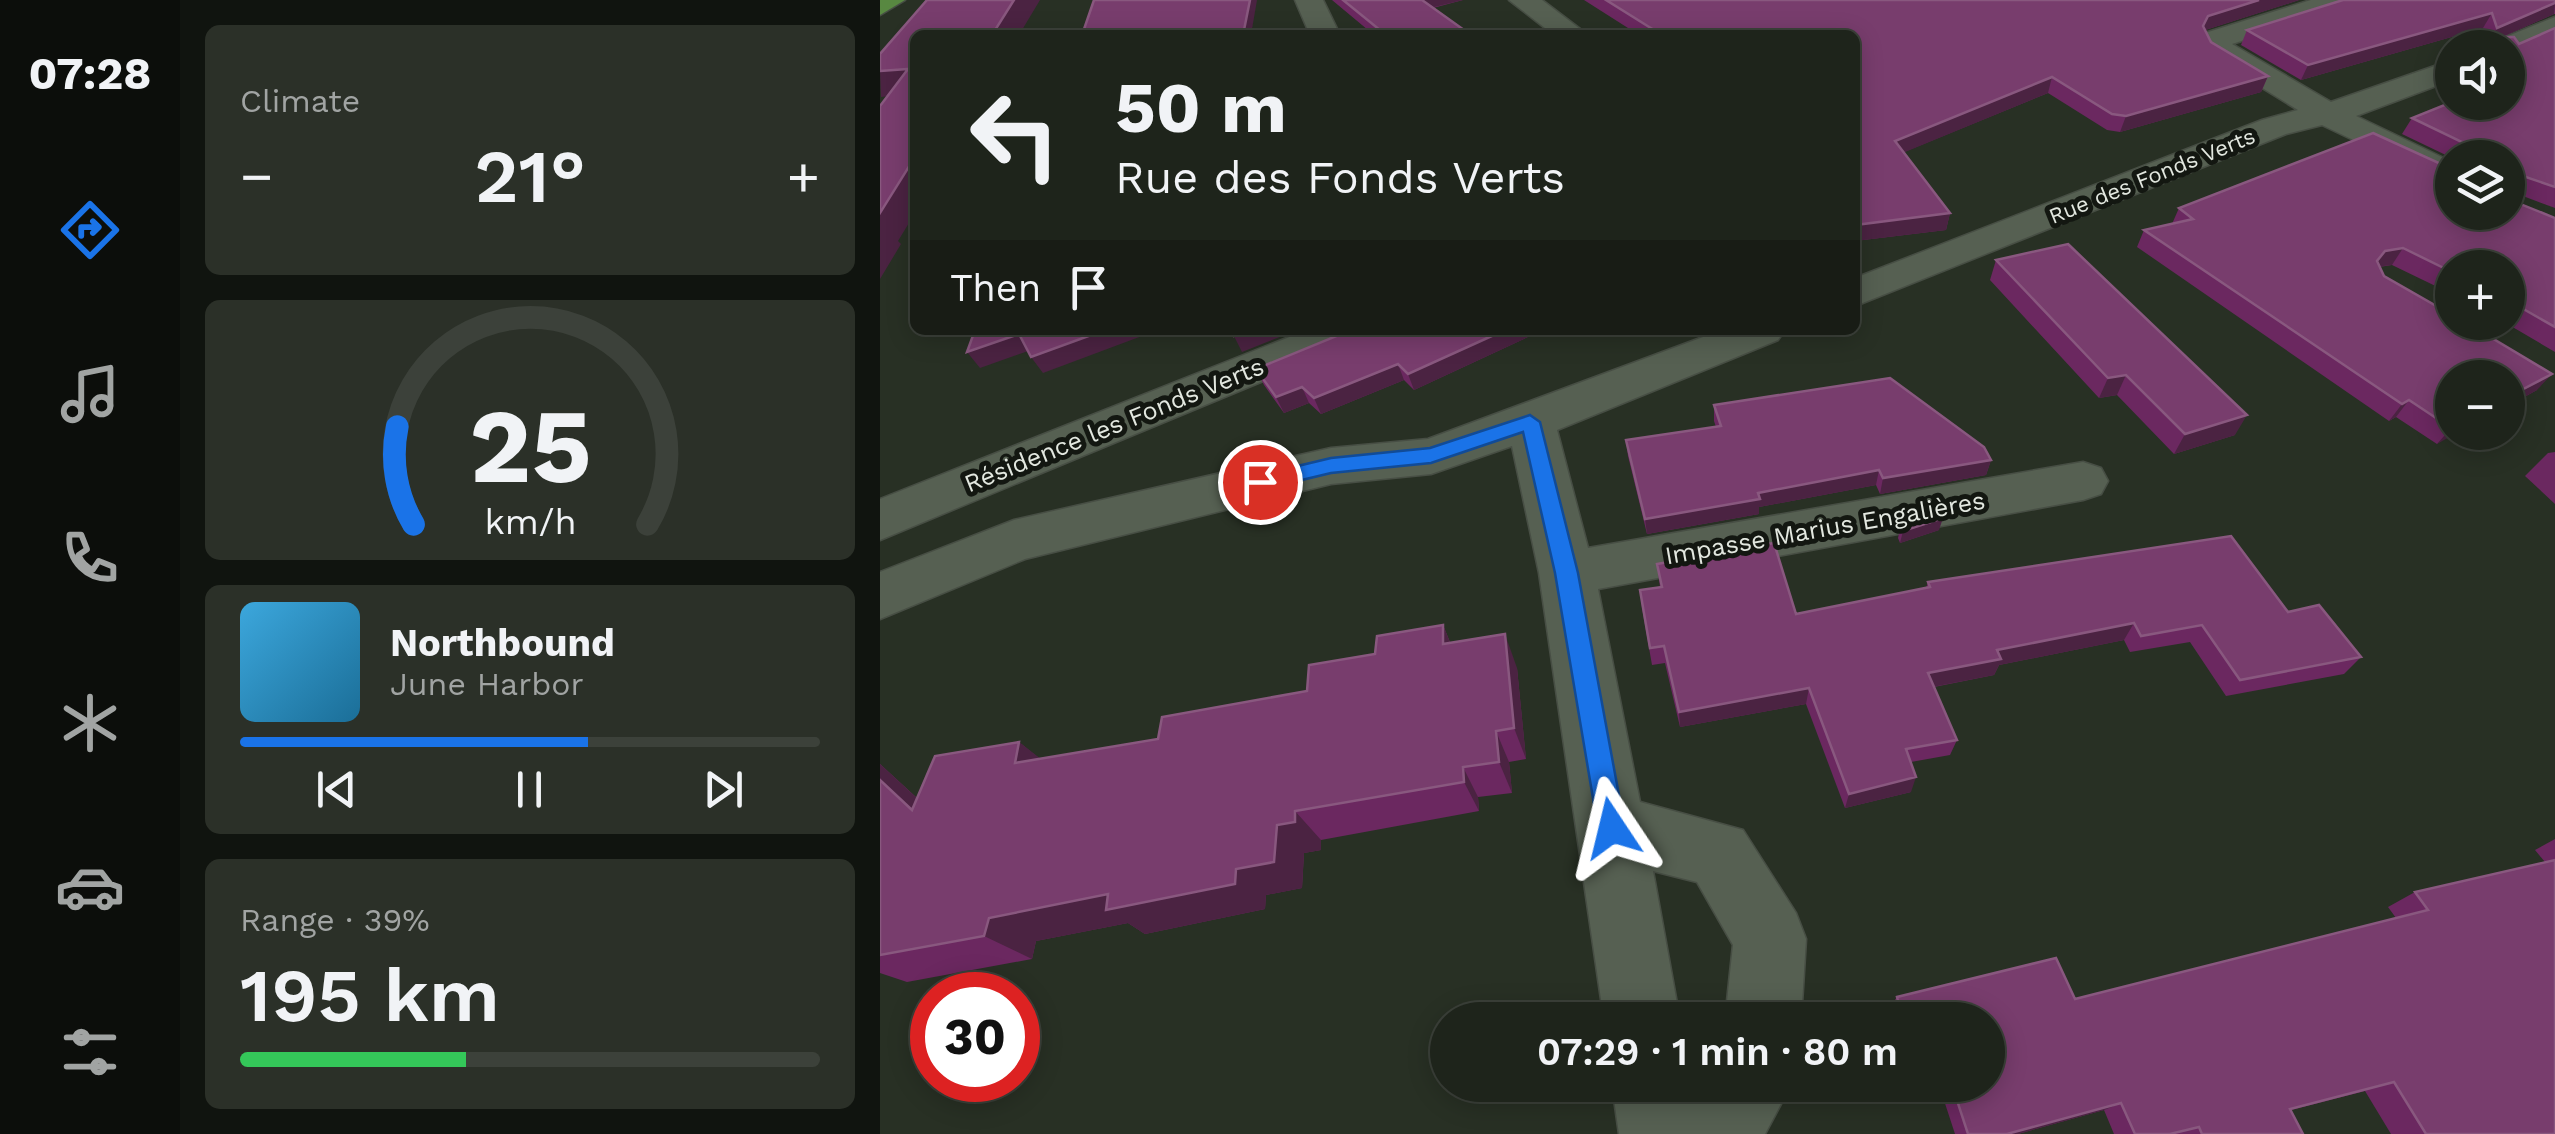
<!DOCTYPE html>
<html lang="en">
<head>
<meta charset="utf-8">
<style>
  body { margin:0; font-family:"Work Sans",sans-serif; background:#2b3028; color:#f1f3f6; height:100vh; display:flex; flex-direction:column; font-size:38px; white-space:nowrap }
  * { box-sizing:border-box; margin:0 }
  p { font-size:32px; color:#a1a4a3 }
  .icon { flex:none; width:55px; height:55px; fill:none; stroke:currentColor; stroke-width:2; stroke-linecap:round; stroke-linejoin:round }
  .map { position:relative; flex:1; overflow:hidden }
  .sheet { display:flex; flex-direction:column; gap:25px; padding:25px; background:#10140f; width:700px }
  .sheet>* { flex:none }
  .banner { position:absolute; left:30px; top:30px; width:950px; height:305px; border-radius:15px; box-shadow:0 5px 25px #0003,0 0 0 2px #3c413a; background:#1e241b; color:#f1f3f6; overflow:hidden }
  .buttons { position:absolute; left:1555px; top:30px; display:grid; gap:20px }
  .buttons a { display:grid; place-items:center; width:90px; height:90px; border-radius:50%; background:#1e241b; box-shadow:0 5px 25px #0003,0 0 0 2px #3c413a; font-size:50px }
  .speed { position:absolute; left:30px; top:972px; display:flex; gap:20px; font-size:50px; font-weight:700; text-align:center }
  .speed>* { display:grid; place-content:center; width:130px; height:130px; border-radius:50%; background:#1e241b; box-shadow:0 5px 25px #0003,0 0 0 2px #3c413a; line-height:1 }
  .speed .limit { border:15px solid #d22; background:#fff; color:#111 }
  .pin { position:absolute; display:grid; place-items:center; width:85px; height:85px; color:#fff; margin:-42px; border:5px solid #fff; border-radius:50%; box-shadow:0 2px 10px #0007 }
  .me { position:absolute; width:110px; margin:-55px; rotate:350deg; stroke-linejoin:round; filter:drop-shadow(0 0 8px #0008) }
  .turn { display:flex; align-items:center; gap:35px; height:210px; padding:0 40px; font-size:45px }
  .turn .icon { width:130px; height:130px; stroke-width:2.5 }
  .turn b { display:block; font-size:70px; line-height:85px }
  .then { display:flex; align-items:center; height:95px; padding:0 40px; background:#0003; gap:20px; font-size:38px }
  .big { font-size:75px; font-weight:600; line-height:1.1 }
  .sheet .card { flex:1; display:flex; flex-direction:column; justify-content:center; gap:15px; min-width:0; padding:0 35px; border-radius:15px; background:#2b3028 }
  .sheet .dial { align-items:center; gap:0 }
  .dial svg { height:260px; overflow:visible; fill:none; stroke:#3c413a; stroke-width:7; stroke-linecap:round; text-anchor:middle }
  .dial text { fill:#f1f3f6; stroke:none }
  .song { display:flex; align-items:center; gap:30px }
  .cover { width:120px; height:120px; border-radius:15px; background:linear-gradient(135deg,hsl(200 70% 55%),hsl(200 70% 35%)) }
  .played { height:10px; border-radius:5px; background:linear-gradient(90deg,#1a73e8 60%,#3c413a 60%) }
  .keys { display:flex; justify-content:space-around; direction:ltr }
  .heat { display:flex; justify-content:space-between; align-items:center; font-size:55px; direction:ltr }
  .charge { height:15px; border-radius:8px; background:linear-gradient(90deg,#34c759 39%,#3c413a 0) }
  .trip { position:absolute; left:550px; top:1002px; width:575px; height:100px; border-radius:50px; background:#1e241b; box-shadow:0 5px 25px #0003,0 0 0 2px #3c413a; font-weight:600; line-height:100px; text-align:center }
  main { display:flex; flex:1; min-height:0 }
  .menu { display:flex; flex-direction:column; width:180px; justify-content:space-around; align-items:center; background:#0c0e0b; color:#a1a4a3 }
  .menu .icon { width:70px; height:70px }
  .menu .on { color:#1a73e8 }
  .menu b { font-size:45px; color:#f1f3f6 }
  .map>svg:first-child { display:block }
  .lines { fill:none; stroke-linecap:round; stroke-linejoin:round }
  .minor-casing { stroke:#474e44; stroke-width:3 }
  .major-casing { stroke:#474e44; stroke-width:3 }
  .minor { fill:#566052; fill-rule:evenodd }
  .major { fill:#588841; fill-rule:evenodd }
  .wall { fill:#6b2860 }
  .shaded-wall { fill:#4b2342 }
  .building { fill:#783d6d; stroke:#89587f; stroke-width:2.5 }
  .route { fill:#1a73e8; stroke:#114b97; stroke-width:2.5 }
  .labels { text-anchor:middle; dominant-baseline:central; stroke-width:10; stroke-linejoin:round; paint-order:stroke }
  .far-street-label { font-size:22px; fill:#e3e8e0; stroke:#131711 }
  .street-label { font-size:25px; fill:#e3e8e0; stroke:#131711 }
</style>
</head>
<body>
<main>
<nav class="menu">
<b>07:28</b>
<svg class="icon on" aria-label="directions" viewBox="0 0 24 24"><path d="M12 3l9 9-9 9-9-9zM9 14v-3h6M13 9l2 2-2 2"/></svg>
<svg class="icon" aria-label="music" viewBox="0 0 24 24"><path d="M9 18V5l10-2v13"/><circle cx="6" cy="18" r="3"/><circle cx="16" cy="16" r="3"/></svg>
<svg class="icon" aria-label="phone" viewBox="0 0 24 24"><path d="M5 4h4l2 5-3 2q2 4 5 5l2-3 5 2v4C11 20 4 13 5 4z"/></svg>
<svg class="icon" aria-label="climate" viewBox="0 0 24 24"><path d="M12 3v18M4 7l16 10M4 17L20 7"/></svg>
<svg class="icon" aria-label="car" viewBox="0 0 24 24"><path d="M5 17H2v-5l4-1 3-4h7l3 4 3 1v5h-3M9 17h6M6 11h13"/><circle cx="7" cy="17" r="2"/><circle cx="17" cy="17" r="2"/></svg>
<svg class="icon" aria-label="filters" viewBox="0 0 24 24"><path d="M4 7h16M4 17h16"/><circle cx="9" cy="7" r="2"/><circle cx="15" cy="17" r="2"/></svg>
</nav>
<section class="sheet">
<div class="card"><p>Climate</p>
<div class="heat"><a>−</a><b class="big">21°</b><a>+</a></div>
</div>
<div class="card dial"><svg viewBox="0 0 100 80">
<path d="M14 69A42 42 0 1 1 86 69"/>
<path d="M14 69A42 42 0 0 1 9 39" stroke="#1a73e8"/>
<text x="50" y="56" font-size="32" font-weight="700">25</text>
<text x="50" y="72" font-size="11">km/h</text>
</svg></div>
<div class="card">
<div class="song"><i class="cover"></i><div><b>Northbound</b><p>June Harbor</p></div></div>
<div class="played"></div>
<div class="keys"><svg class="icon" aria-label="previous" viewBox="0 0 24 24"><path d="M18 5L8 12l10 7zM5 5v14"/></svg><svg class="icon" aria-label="pause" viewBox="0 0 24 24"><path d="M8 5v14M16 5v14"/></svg><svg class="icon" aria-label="next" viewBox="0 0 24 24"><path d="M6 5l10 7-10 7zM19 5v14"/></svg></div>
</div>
<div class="card"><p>Range · 39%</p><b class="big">195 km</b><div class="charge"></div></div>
</section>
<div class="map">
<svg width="1675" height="1134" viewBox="0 0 1675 1134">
  <rect width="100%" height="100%" fill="#283024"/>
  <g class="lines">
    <g class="minor-casing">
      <g id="minor">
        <polygon points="415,0 443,0 460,35 430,35"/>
        <polygon points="629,0 662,0 708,35 674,35"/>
        <polygon points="1431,0 1474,0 1470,6 1352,44 1451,102 1572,60 1572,80 1476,116 1572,162 1572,187 1442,125 1406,134 975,306 975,278 1382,120 1418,110 1327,54 1321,39 1325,33"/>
        <polygon points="1675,17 1675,37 1628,56 1628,48 1609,48 1613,42"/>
        <polygon points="427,330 489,330 482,340 0,540 0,499"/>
        <polygon points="842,330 905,330 898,340 677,430 708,548 1203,462 1221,468 1228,481 1221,494 1203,500 718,589 760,802 863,830 916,913 926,939 921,1020 845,1020 853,945 817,882 773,871 800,1020 724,1020 659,573 632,446 551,474 451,484 145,559 0,619 0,572 134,520 451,448 548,439"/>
        <polygon points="732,1085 812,1085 814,1096 822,1085 911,1085 885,1134 739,1134"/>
      </g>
    </g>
    <g class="major-casing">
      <polygon id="major" points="0,0 25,0 0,15"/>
    </g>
    <use href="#minor" class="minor"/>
    <use href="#major" class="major"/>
  </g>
  <g class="wall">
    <polygon points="452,0 583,0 553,8 591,35 494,35"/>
    <polygon points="704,0 1419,0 1325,30 1331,42 1388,76 1381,92 1240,132 1227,130 1168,93 1024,152 1070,213 1066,230 975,241 975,35 759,35"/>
    <polygon points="1675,0 1675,14 1674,14 1622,37 1639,44 1675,28 1675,208 1635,193 1630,200 1675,218 1675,352 1624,322 1628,322 1628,268 1572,268 1572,294 1512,265 1499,267 1504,276 1657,390 1628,406 1628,378 1572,432 1557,444 1516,417 1509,421 1257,247 1264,230 1292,224 1299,208 1572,212 1628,158 1572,158 1522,134 1532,118 1628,102 1628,48 1613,48 1620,38 1608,43 1603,28 1421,80 1361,45 1367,30"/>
    <polygon points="1116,260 1355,435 1294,454 1237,395 1219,398 1110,280"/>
    <polygon points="663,330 534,390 524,380 441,414 429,403 404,413 384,385 376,369"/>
    <polygon points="834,405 1111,460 1106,475 1000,494 996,485 879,507 879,514 767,534 748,456 746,440 836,427 834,421"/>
    <polygon points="1675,452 1675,504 1645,476 1668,453"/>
    <polygon points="1021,526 1059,530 1020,543 1018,538"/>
    <polygon points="777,564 916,614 1046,588 1048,582 1408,612 1481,657 1464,674 1346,696 1310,642 1250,652 1244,640 1119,665 1114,675 1054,687 1077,740 1070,755 1031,762 1031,792 965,808 926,704 800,727 785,663 772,665 762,608 760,590 780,587"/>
    <polygon points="563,625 570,642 637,668 646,759 629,762 632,793 598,797 599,811 441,840 441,850 424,853 422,888 386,895 385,909 265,934 248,923 156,941 152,959 27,982 0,973 0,764 37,798 139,742 160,759 278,739 427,691 495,654"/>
    <polygon points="1675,839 1675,1134 1511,1134 1485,1091 1411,1110 1423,1134 1234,1134 1224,1110 1138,1134 1075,1134 1059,1085 1108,1085 1108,1020 1013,1020 1009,1008 1017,997 1195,999 1516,918 1508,907 1535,892 1665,862 1655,850"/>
  </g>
  <g class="shaded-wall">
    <polygon points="134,0 160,0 139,35 112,35"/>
    <polygon points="370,0 377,0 371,35 363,35"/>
    <polygon points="539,0 583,0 542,10"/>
    <polygon points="1379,0 1419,0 1322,31 1328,16"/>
    <polygon points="1675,3 1674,14 1608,43 1617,28"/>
    <polygon points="1612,13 1603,28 1421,80 1428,65"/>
    <polygon points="28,69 35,93 1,97 0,71"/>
    <polygon points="1388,76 1381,92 1240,132 1246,116"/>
    <polygon points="1172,77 1168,93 1013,157 1015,141"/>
    <polygon points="35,157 35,213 18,241 21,244 0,279 0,213"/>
    <polygon points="1070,213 1066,230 975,241 975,225"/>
    <polygon points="1523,248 1512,265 1494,267 1497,261 1505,251"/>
    <polygon points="225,330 278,330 163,373 151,357"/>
    <polygon points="282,330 297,330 284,334"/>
    <polygon points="369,330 417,330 362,352 354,336"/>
    <polygon points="625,330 663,330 534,390 528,374"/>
    <polygon points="139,334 151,350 100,368 87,352"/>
    <polygon points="518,364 524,380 441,414 434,398"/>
    <polygon points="1672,374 1657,390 1628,406 1628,397"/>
    <polygon points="1246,375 1237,395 1219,398 1228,378"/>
    <polygon points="422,387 429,403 404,413 396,397"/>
    <polygon points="1529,400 1516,417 1509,421 1522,404"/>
    <polygon points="1367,415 1355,435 1294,454 1305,434"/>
    <polygon points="1572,427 1572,432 1578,432 1557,444"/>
    <polygon points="1111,460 1106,475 1000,494 1003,478"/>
    <polygon points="999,470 996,485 879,507 879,514 767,534 765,519 878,493"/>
    <polygon points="1063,518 1059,530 1020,543 1023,531"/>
    <polygon points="1254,623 1244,640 1119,665 1114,675 1042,689 1048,673 1117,650"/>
    <polygon points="563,625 577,660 563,644"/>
    <polygon points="625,634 637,668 646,759 634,728"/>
    <polygon points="929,688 926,704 800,727 799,712"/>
    <polygon points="616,731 629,762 632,793 619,762"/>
    <polygon points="139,742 179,773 135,763"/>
    <polygon points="0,764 80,838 32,810 0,780"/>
    <polygon points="583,767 598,797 599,811 584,782"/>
    <polygon points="1036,777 1031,792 965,808 969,794"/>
    <polygon points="415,811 441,840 441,850 424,853 422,888 386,895 385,909 265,934 248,923 156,941 152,959 104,936 109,918 356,869 397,825"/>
    <polygon points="1241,1103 1224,1110 1138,1134 1127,1134"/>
  </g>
  <g class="building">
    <polygon points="47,0 134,0 112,35 35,35 35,157 0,213 0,106 28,69 0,71 0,54"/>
    <polygon points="214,0 370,0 363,35 202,35"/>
    <polygon points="463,0 542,0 591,35 506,35"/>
    <polygon points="726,0 1379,0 1328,16 1323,26 1331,42 1388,76 1246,116 1232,114 1172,77 1015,141 1070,213 975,225 975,35 782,35"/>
    <polygon points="1463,0 1675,0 1675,3 1617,28 1612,13 1428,65 1367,30"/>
    <polygon points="1675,28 1675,187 1637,174 1636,192 1628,193 1628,158 1584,158 1584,143 1532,118 1572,102 1628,102 1628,81 1635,78 1628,57 1628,48 1624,48 1620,37 1634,37 1639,44"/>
    <polygon points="1493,133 1572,169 1572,212 1628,212 1628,199 1675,218 1675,327 1631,302 1628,302 1628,268 1572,268 1572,272 1523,248 1505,251 1497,261 1504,276 1572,315 1572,322 1585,322 1672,374 1628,397 1628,378 1572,378 1572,427 1571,428 1529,400 1522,404 1264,230 1313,219 1299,208"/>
    <polygon points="1188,244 1367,415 1305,434 1246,375 1228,378 1116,260"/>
    <polygon points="95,330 225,330 151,357 139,334 87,352"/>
    <polygon points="351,330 369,330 354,336"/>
    <polygon points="471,330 625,330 528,374 518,364 434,398 422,387 396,397 376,369"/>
    <polygon points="1010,378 1104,447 1111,460 1003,478 999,470 878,493 880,499 765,519 746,440 841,426 834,405"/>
    <polygon points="1063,518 1023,531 1021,526"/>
    <polygon points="1351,536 1408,612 1439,605 1481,657 1360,680 1322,625 1261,636 1254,623 1117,650 1121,659 1048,673 1077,740 1026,749 1036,777 969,794 929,688 799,712 784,646 770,648 760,590 782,587 777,564 894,543 916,614 1050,587 1048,582"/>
    <polygon points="563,625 563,644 625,634 634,728 616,731 619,762 583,767 584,782 415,811 415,822 397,825 394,862 356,869 355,884 226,910 228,894 109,918 104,936 0,955 0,780 32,810 55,756 139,742 135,763 278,739 282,717 427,691 429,665 495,654 497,636"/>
    <polygon points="1675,860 1675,1134 1546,1134 1514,1082 1410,1109 1423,1134 1322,1134 1319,1127 1290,1134 1255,1134 1241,1103 1127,1134 1088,1134 1072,1085 1108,1085 1108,1020 1023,1020 1017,997 1176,958 1195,999 1548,910 1535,892"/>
  </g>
  <polygon class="route" points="650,415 660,422 698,573 745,828 741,837 732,841 722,837 718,828 675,573 643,432 551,463 451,473 380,490 370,482 380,475 451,458 550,448"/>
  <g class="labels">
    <g class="far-street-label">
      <text transform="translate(1272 176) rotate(-22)">Rue des Fonds Verts</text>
    </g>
    <g class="street-label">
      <text transform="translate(234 425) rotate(-22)">Résidence les Fonds Verts</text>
      <text transform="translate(945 528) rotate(-10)">Impasse Marius Engalières</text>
    </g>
  </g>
</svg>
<div class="buttons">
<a><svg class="icon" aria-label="sound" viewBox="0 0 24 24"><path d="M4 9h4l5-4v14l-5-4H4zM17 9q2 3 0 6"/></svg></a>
<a><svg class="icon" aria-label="layers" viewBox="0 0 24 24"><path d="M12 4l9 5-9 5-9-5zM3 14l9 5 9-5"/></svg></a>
<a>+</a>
<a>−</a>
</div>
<div class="speed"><div class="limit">30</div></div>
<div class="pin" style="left:380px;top:482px;background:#d93025"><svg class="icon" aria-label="arrive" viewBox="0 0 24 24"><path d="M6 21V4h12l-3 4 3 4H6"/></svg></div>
<svg class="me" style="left:732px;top:828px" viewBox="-20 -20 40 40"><path d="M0-17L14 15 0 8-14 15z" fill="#1a73e8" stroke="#fff" stroke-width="4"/></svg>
<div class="trip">07:29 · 1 min · 80 m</div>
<div class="banner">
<div class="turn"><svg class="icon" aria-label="left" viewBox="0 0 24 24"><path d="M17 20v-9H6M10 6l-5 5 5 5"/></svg><div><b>50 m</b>Rue des Fonds Verts</div></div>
<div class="then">Then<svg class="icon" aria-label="arrive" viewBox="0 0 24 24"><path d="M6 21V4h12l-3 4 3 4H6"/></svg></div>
</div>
</div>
</main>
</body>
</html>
